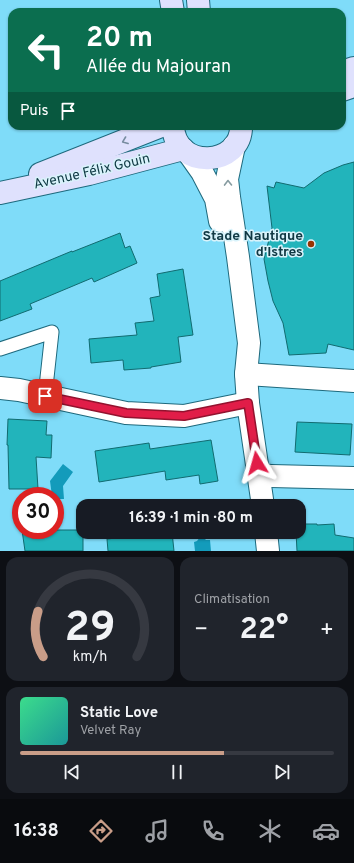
<!DOCTYPE html>
<html lang="fr">
<head>
<meta charset="utf-8">
<style>
  body { margin:0; font-family:Overpass,sans-serif; background:#20242c; color:#f1f3f6; height:100vh; display:flex; flex-direction:column; font-size:15px; white-space:nowrap }
  * { box-sizing:border-box; margin:0 }
  p { font-size:13px; color:#9ea1a6 }
  .icon { flex:none; width:22px; height:22px; fill:none; stroke:currentColor; stroke-width:2; stroke-linecap:round; stroke-linejoin:round }
  .map { position:relative; height:551px; overflow:hidden }
  .panel { display:flex; flex-direction:column; gap:6px; padding:6px; background:#0d0f14; flex:1 }
  .panel>* { flex:none }
  .top-card { position:absolute; left:8px; top:8px; width:338px; height:122px; border-radius:12px; box-shadow:0 1px 3px #0004; background:#0b6e4f; color:#fff; overflow:hidden }
  .speed { position:absolute; left:12px; top:487px; display:flex; gap:8px; font-size:20px; font-weight:700; text-align:center }
  .speed>* { display:grid; place-content:center; width:52px; height:52px; border-radius:50%; background:#171b24; box-shadow:0 1px 3px #0004; line-height:1 }
  .speed .limit { border:6px solid #d22; background:#fff; color:#111 }
  .pin { position:absolute; display:grid; place-items:center; width:34px; height:34px; color:#fff; margin:-17px; border-radius:8px; box-shadow:0 2px 6px #0006 }
  .me { position:absolute; width:44px; margin:-22px; rotate:352deg; stroke-linejoin:round; filter:drop-shadow(0 0 3px #0008) }
  .turn { display:flex; align-items:center; gap:14px; height:84px; padding:0 12px; font-size:18px }
  .turn .icon { width:52px; height:52px; stroke-width:2.5 }
  .turn b { display:block; font-size:28px; line-height:34px }
  .then { display:flex; align-items:center; height:38px; padding:0 12px; background:#0003; gap:8px; font-size:15px }
  .big { font-size:30px; font-weight:700; line-height:1.1 }
  .panel .widget { flex:1; display:flex; flex-direction:column; justify-content:center; gap:6px; min-width:0; padding:0 14px; border-radius:12px; background:#20242c }
  .panel .dial { align-items:center; gap:0 }
  .dial svg { height:104px; overflow:visible; fill:none; stroke:#363941; stroke-width:7; stroke-linecap:round; text-anchor:middle }
  .dial text { fill:#f1f3f6; stroke:none }
  .song { display:flex; align-items:center; gap:12px }
  .cover { width:48px; height:48px; border-radius:6px; background:linear-gradient(135deg,hsl(150 70% 55%),hsl(180 70% 35%)) }
  .played { height:4px; border-radius:2px; background:linear-gradient(90deg,#c99d88 65%,#363941 65%) }
  .keys { display:flex; justify-content:space-around; direction:ltr }
  .heat { display:flex; justify-content:space-between; align-items:center; font-size:22px; direction:ltr }
  .panel .tiles { flex:1; display:grid; gap:6px; grid-template-columns:1fr 1fr }
  .widget:last-child { grid-column:span 2 }
  .trip { position:absolute; left:76px; top:499px; width:230px; height:40px; border-radius:12px; background:#171b24; box-shadow:0 1px 3px #0004; font-weight:700; line-height:40px; text-align:center }
  .tab-bar { display:flex; height:64px; justify-content:space-around; align-items:center; background:#090b0e; color:#9ea1a6 }
  .tab-bar .icon { width:28px; height:28px }
  .tab-bar .current { color:#c99d88 }
  .tab-bar b { font-size:18px; color:#f1f3f6 }
  .map>svg:first-child { display:block }
  .water { fill:#139bbb }
  .building { fill:#22b4bb; stroke:#116b70 }
  .lines { fill:none; stroke-linecap:round; stroke-linejoin:round }
  .lane-casing { stroke:#1e697d; stroke-width:15 }
  .street-casing { stroke:#1e697d; stroke-width:24 }
  .secondary-casing { stroke:#1e697d; stroke-width:24 }
  .lane { stroke:#fff; stroke-width:13 }
  .street { stroke:#fff; stroke-width:22 }
  .secondary { stroke:#dfe1fd; stroke-width:22 }
  .oneway { stroke:#778ca0 }
  .oneway2 { stroke:#879ca1 }
  .route-casing { stroke:#92132f; stroke-width:10 }
  .route { stroke:#e11d48; stroke-width:7 }
  .poi-dot { fill:#983302; stroke:#d9f3fb; stroke-width:1.5 }
  .labels { text-anchor:middle; dominant-baseline:central; stroke-width:3; stroke-linejoin:round; paint-order:stroke }
  .street-label { font-size:14px; fill:#0f3843; stroke:#d9f3fb }
  .poi-label { font-size:14px; font-weight:bold; fill:#0f3843; stroke:#d9f3fb; text-anchor:end }
</style>
</head>
<body>
<div class="map">
<svg width="354" height="551" viewBox="0 0 354 551">
  <rect width="100%" height="100%" fill="#7fdcf9"/>
  <g class="water">
    <polygon points="63,464 73,472 63,486 64,499 55,499 55,496 52,496 50,481"/>
    <polygon points="200,537 204,538 206,540 210,540 211,551 195,551 194,542 197,541"/>
  </g>
  <g class="building">
    <polygon points="354,162 354,350 328,344 326,353 289,355 283,323 273,301 268,281 264,259 272,228 267,186 274,188 276,182 304,188 324,173 343,165"/>
    <polygon points="120,233 125,248 130,246 137,263 94,282 92,278 30,304 32,309 0,321 0,281 72,251 72,252"/>
    <polygon points="183,269 193,335 178,337 181,362 151,367 151,368 124,370 123,360 91,363 89,339 137,335 135,323 154,321 150,298 160,296 157,274"/>
    <polygon points="8,419 47,421 46,435 52,435 51,458 36,457 38,489 9,489 8,445 7,445"/>
    <polygon points="297,422 352,424 350,455 295,452"/>
    <polygon points="211,440 218,481 200,484 199,475 166,480 165,471 99,482 95,451 149,443 150,449"/>
    <polygon points="299,524 317,524 317,525 334,524 335,535 354,538 354,551 297,551 296,532 299,532"/>
    <polygon points="22,530 83,530 83,551 25,551"/>
    <polygon points="172,532 174,551 108,551 107,539"/>
  </g>
  <g class="lines">
    <g class="lane-casing">
      <polyline id="lane" points="0,349 52,332 45,396"/>
    </g>
    <g class="street-casing">
      <g id="street">
        <polyline points="234,146 227,179 229,197 238,257 249,343 246,374 248,403 263,506"/>
        <polyline points="190,155 202,172 216,199 220,221"/>
        <polyline points="246,374 354,381"/>
        <polyline points="0,388 19,390 126,413 184,416 248,403"/>
        <polyline points="258,474 271,476 354,478"/>
        <polyline points="266,532 268,551"/>
      </g>
    </g>
    <g class="secondary-casing">
      <g id="secondary">
        <polyline points="171,0 173,12"/>
        <polyline points="198,0 199,12"/>
        <polyline points="342,72 354,68"/>
        <polyline points="342,90 354,86"/>
        <path d="M173,126C175,171 242,167 241,126"/>
        <polyline points="40,174 161,126"/>
        <polyline points="0,193 89,174 183,149"/>
      </g>
    </g>
    <use href="#lane" class="lane"/>
    <use href="#street" class="street"/>
    <use href="#secondary" class="secondary"/>
  </g>
  <defs><path id="oneway-chevron" d="M-2-3.5L2.5 0L-2 3.5" fill="none" stroke-width="1.6" stroke-linecap="round" stroke-linejoin="round"/></defs>
  <use class="oneway" href="#oneway-chevron" transform="translate(125 141) rotate(159)"/>
  <use class="oneway2" href="#oneway-chevron" transform="translate(228 183) rotate(-91)"/>
  <g class="lines">
    <g class="route-casing">
      <polyline id="route" points="45,396 126,413 184,416 248,403 257,463"/>
    </g>
    <use href="#route" class="route"/>
  </g>
  <circle class="poi-dot" cx="311" cy="244" r="4"/>
  <g class="labels">
    <g class="street-label">
      <text transform="translate(92 172) rotate(-13)">Avenue Félix Gouin</text>
    </g>
    <g class="poi-label">
      <text x="303" y="236">Stade Nautique<tspan x="303" dy="16">d'Istres</tspan></text>
    </g>
  </g>
</svg>
<div class="speed"><div class="limit">30</div></div>
<div class="pin" style="left:45px;top:396px;background:#d93025"><svg class="icon" aria-label="arrive" viewBox="0 0 24 24"><path d="M6 21V4h12l-3 4 3 4H6"/></svg></div>
<svg class="me" style="left:257px;top:463px" viewBox="-20 -20 40 40"><path d="M0-17L14 15 0 8-14 15z" fill="#e11d48" stroke="#fff" stroke-width="4"/></svg>
<div class="trip">16:39 · 1 min · 80 m</div>
<div class="top-card">
<div class="turn"><svg class="icon" aria-label="left" viewBox="0 0 24 24"><path d="M17 20v-9H6M10 6l-5 5 5 5"/></svg><div><b>20 m</b>Allée du Majouran</div></div>
<div class="then">Puis<svg class="icon" aria-label="arrive" viewBox="0 0 24 24"><path d="M6 21V4h12l-3 4 3 4H6"/></svg></div>
</div>
</div>
<section class="panel">
<div class="tiles">
<div class="widget dial"><svg viewBox="0 0 100 80">
<path d="M14 69A42 42 0 1 1 86 69"/>
<path d="M14 69A42 42 0 0 1 10 34" stroke="#c99d88"/>
<text x="50" y="56" font-size="32" font-weight="700">29</text>
<text x="50" y="72" font-size="11">km/h</text>
</svg></div>
<div class="widget"><p>Climatisation</p>
<div class="heat"><a>−</a><b class="big">22°</b><a>+</a></div>
</div>
<div class="widget">
<div class="song"><i class="cover"></i><div><b>Static Love</b><p>Velvet Ray</p></div></div>
<div class="played"></div>
<div class="keys"><svg class="icon" aria-label="previous" viewBox="0 0 24 24"><path d="M18 5L8 12l10 7zM5 5v14"/></svg><svg class="icon" aria-label="pause" viewBox="0 0 24 24"><path d="M8 5v14M16 5v14"/></svg><svg class="icon" aria-label="next" viewBox="0 0 24 24"><path d="M6 5l10 7-10 7zM19 5v14"/></svg></div>
</div>
</div>
</section>
<nav class="tab-bar">
<b>16:38</b>
<svg class="icon current" aria-label="directions" viewBox="0 0 24 24"><path d="M12 3l9 9-9 9-9-9zM9 14v-3h6M13 9l2 2-2 2"/></svg>
<svg class="icon" aria-label="music" viewBox="0 0 24 24"><path d="M9 18V5l10-2v13"/><circle cx="6" cy="18" r="3"/><circle cx="16" cy="16" r="3"/></svg>
<svg class="icon" aria-label="phone" viewBox="0 0 24 24"><path d="M5 4h4l2 5-3 2q2 4 5 5l2-3 5 2v4C11 20 4 13 5 4z"/></svg>
<svg class="icon" aria-label="climate" viewBox="0 0 24 24"><path d="M12 3v18M4 7l16 10M4 17L20 7"/></svg>
<svg class="icon" aria-label="car" viewBox="0 0 24 24"><path d="M5 17H2v-5l4-1 3-4h7l3 4 3 1v5h-3M9 17h6M6 11h13"/><circle cx="7" cy="17" r="2"/><circle cx="17" cy="17" r="2"/></svg>
</nav>
</body>
</html>
